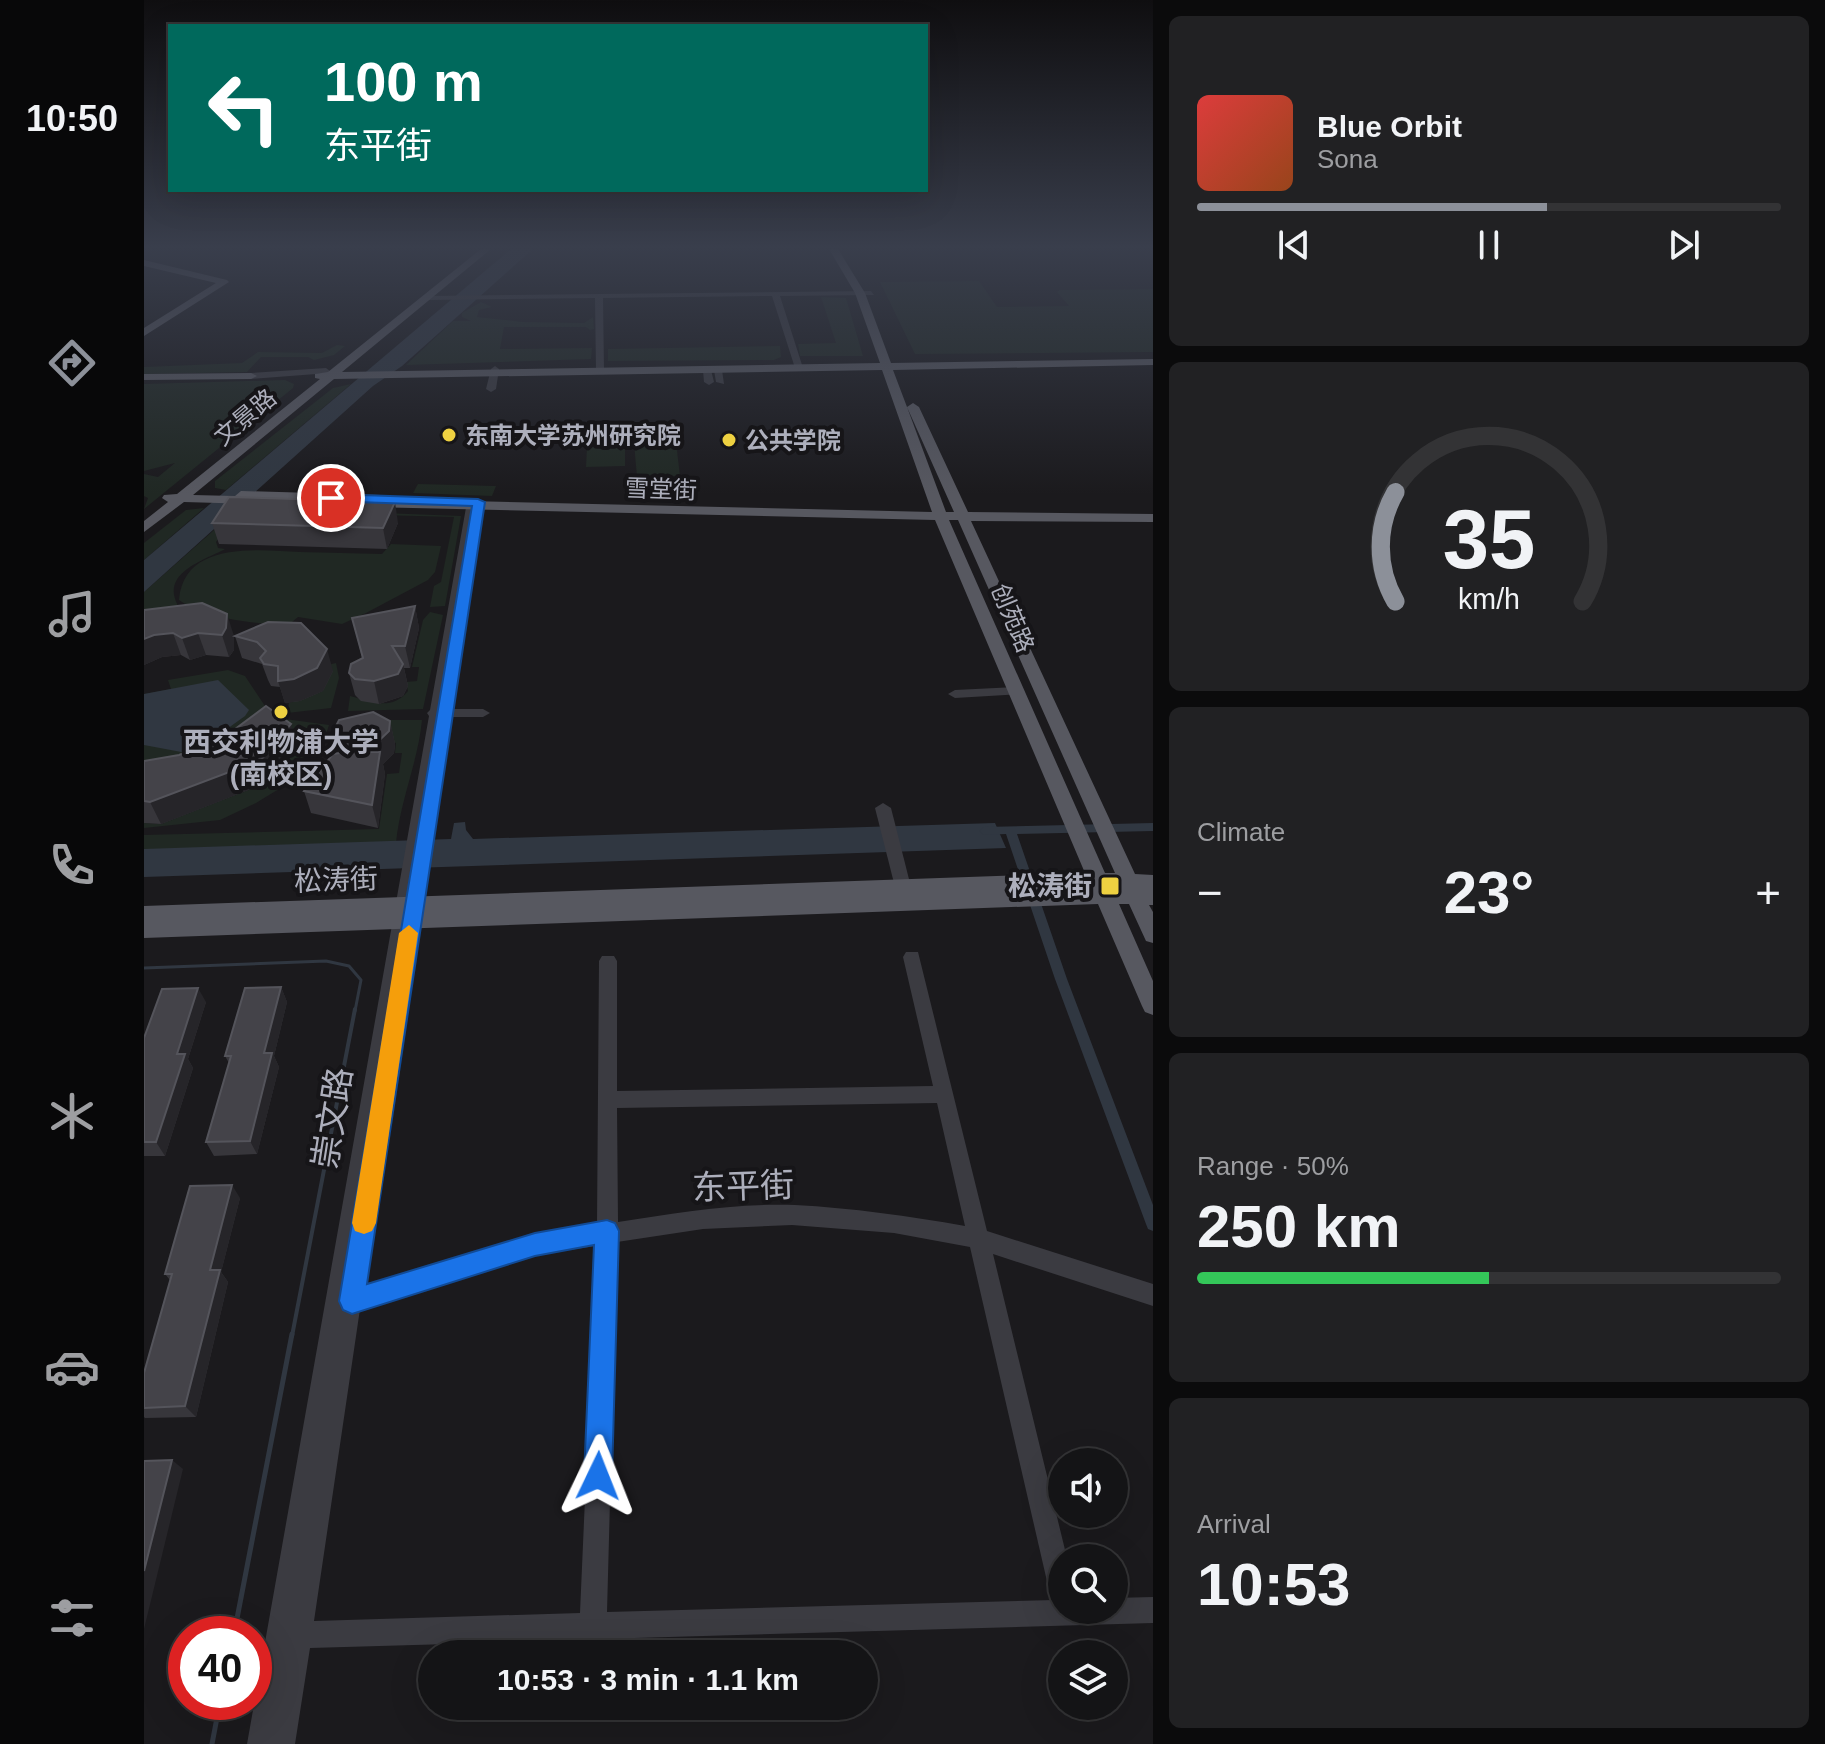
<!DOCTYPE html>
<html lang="en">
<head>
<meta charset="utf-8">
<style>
  body { margin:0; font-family:Helvetica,"Noto Sans SC",sans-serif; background:#212123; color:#f1f3f6; height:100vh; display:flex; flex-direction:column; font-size:30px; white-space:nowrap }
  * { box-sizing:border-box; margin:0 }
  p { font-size:26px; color:#9d9ea1 }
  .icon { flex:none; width:44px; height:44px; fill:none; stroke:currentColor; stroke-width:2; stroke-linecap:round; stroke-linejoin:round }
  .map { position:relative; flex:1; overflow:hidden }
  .drawer { display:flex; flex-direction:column; gap:16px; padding:16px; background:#0b0b0c; width:672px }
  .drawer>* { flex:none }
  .top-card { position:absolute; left:24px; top:24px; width:760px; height:168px; border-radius:0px; box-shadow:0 8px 32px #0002,0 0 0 2px #333335; background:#00695c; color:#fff; overflow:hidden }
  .tools { position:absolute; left:904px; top:1448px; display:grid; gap:16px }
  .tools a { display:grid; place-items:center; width:80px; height:80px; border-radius:50%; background:#141416; box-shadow:0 8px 32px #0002,0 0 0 2px #333335; font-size:40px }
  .speed { position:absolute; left:24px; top:1616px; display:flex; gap:16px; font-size:40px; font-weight:700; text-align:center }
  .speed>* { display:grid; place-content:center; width:104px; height:104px; border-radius:50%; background:#141416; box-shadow:0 8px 32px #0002,0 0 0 2px #333335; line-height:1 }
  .speed .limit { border:12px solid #d22; background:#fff; color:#111 }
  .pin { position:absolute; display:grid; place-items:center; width:68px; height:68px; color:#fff; margin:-34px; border:4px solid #fff; border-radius:50%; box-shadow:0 2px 8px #0007 }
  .me { position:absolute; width:88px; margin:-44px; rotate:2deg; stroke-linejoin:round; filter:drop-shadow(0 0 6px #0008) }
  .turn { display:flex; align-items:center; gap:28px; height:168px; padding:0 24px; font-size:36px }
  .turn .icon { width:104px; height:104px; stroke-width:2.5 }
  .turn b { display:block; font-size:56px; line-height:68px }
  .big { font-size:60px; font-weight:700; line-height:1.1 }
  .drawer .card { flex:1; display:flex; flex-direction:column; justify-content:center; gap:12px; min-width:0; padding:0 28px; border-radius:12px; background:#212123 }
  .drawer .dial { align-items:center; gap:0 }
  .dial svg { height:208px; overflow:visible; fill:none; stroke:#333335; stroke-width:7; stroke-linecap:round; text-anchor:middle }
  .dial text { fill:#f1f3f6; stroke:none }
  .song { display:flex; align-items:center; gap:24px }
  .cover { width:96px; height:96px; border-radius:12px; background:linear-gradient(135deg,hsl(0 70% 55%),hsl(20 70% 35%)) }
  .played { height:8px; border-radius:4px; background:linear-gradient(90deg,#8c9099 60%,#333335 60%) }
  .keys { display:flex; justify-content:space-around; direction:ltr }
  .heat { display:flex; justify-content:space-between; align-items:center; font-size:44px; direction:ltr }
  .charge { height:12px; border-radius:6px; background:linear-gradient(90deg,#34c759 50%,#333335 0) }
  .trip { position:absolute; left:274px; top:1640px; width:460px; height:80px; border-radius:40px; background:#141416; box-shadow:0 8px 32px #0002,0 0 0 2px #333335; font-weight:700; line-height:80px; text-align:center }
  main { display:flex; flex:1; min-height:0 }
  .dock { display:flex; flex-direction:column; width:144px; justify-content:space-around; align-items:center; background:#080809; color:#9d9ea1 }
  .dock .icon { width:56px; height:56px }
  .dock .active { color:#8c9099 }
  .dock b { font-size:36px; color:#f1f3f6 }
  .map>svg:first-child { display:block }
  .green { fill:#202823 }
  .water { fill:#303741 }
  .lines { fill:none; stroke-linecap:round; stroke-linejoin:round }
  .stream-far2 { stroke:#303741; stroke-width:3 }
  .stream-far1 { stroke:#303741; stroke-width:4 }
  .stream { stroke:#303741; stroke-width:5 }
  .canal { fill:#303741; fill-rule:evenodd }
  .minor { fill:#3b3b41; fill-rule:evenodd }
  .major { fill:#575860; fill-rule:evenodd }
  .wall { fill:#37363b }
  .shaded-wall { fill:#262529 }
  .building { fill:#444349; stroke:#54545b; stroke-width:2 }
  .route { fill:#1a73e8; stroke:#114b97; stroke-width:2 }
  .slow { fill:#f59e0b }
  .poi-dot { fill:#eed141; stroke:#161518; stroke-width:3 }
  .labels { text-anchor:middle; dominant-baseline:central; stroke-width:8; stroke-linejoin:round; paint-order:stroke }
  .far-street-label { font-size:24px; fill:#adafbc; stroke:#161518 }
  .far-poi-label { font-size:24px; font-weight:bold; fill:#adafbc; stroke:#161518; text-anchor:start }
  .poi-label { font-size:28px; font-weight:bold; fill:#adafbc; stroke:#161518 }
  .street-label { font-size:28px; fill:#adafbc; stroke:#161518 }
  .near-street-label { font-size:34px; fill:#adafbc; stroke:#161518 }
</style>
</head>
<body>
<main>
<nav class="dock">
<b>10:50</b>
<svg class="icon active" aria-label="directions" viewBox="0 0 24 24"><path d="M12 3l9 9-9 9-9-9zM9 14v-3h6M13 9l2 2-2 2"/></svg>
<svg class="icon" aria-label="music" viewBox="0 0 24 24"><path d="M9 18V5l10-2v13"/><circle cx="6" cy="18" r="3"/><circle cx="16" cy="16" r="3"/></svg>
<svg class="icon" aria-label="phone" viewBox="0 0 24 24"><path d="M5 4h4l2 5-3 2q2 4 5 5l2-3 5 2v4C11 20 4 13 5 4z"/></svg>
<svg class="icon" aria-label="climate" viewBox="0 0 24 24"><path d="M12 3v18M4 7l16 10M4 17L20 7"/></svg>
<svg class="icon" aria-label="car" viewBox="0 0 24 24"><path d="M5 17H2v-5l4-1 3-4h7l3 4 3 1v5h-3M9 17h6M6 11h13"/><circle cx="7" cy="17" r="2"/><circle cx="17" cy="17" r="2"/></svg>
<svg class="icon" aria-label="filters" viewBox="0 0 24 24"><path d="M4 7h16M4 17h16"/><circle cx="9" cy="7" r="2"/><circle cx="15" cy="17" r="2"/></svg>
</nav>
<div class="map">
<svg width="1009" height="1744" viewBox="0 0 1009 1744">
  <rect width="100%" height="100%" fill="#1b1a1d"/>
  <g class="green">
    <polygon points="835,281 853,307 925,306 913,292 916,290 1009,289 1009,352 771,354 736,282"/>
    <polygon points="677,297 702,298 719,356 656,356 654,344 692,343"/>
    <polygon points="337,302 348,307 335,310 333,317 379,322 440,323 449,317 450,329 446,330 442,327 360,327 356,349 448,348 447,359 262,365 309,321 327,321 318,317 318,313"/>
    <polygon points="193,345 201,346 190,355 170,360 164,357 117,357 103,372 0,374 0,367 98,363 114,352 178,353"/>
    <polygon points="636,346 637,357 630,360 464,361 464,349"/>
    <polygon points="141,380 150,384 149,388 0,509 4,498 0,496 0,474 14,477 31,463 0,471 0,384"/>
    <polygon points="207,384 82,490 71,488 71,481 189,388"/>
    <polygon points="532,442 536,476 493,477 490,443"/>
    <polygon points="443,447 481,447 481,466 442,467"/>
    <polygon points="274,484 352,486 348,496 269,493"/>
    <polygon points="60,508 0,560 0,543 42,510"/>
    <path d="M95,508L72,542L74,548L81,549C59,561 15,573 35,607L0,624V592Z"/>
    <polygon points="161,510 317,516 301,606 286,607 290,586 297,582 310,517 160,513"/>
    <path d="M247,544L297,546L291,572L284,580L222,613L198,624L154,617L142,627C107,621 65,621 35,600C40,541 112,550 156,552C183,553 210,553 238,554Z"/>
    <path d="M286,612L299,615L279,709L204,711L206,696C225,701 247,712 264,691L262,682L273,681L275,667H268L279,620Z"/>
    <polygon points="192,663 195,678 187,708 143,713 145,703 179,691 188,671 183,665"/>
    <polygon points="84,670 101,676 125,712 121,720 19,766 0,760 0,694 27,689 24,680"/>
    <polygon points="141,719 185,725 173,761 153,778 112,803 76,820 0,828 0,823 17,824 125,782 154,746 135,731"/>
    <path d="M201,720H278C274,762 256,801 252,843L0,851V835L235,829L243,774L255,773L258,753H251L252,743Z"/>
  </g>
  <g class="water">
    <polygon points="367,249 389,249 258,366 229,386 0,592 0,560"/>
    <polygon points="74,680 105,710 101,716 48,754 0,745 0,694"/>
    <polygon points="321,822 322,830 329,839 851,823 862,848 0,877 0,849 307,839 310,823"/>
  </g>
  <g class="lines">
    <polyline class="stream-far2" points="0,968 182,961 205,966 217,980 211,1011"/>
    <polyline class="stream-far1" points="148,1336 211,1009"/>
    <g class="stream">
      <polyline points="90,1634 148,1334"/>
      <polyline points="68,1744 76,1702"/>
    </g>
    <polygon class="canal" points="1009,823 1009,831 873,834 923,979 1009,1205 1009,1231 1004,1229 1002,1224 911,979 862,834 840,835 835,831 840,827"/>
    <g class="minor">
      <polygon points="727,291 730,295 636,296 659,368 655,371 651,368 628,296 459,298 460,371 456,374 452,371 451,298 284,300 280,298 284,296"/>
      <polygon points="351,366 355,369 352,389 347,392 342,389 347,369"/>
      <polygon points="563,367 567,370 570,382 565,385 560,382 559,370"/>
      <polygon points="574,367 578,370 580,384 572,382 570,370"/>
      <polygon points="182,368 186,371 185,373 107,379 103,376 107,373"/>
      <path d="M328,499L333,502L300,709H339L346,713L339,717H298L279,835L287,841L220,1286L391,1235L453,1225L455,961L458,956H470L473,961V1091L789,1086L759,957L762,952H774L843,1231L1009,1284V1306L849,1254L923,1558H918V1610H970V1598L1009,1597V1623L456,1639L449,1642L443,1640L166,1648L151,1744H103L285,716L283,713L286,710L323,502ZM793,1103L821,1226C765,1216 708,1208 651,1205C591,1203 532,1213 474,1222L473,1108ZM648,1225L750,1233L826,1247L905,1590L910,1600L463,1612L473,1242L559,1229ZM452,1246L436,1613L170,1621L216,1309L391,1255Z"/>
      <polygon points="872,687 877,688 877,694 811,698 804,694 811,690"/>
      <polygon points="739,803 747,808 767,887 759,893 751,887 731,808"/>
    </g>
    <g class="major">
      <path d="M337,249H347L198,372L736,363L711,293L685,249H694L721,293L747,363L1009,359V365L749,370L763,407L769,403L775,407L824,512L1009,514V522L827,521L991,874L1009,875V905H1005L1009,912V943L1002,941L985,904H975L1009,981V1015L1001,1012L998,1006L954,904L0,938V922L948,888L0,922V906L941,873L791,520L225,507L219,502L115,500L109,504L40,502L0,532V521L24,502L18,498L20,495L33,494L176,379L171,378V374L184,372ZM738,370L788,512L243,499L237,495L97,491L91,496L49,495L190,379ZM763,407L810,512H802ZM805,520H814L971,873H961Z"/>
      <polygon points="0,260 83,280 85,282 0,336 0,328 72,283 0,266"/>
      <polygon points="0,374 107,373 113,376 107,379 0,380"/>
    </g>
  </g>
  <g class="wall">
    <polygon points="68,523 254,523 243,549 75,544"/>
    <polygon points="58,603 90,650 85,657 62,655 46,660 37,655 18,657 0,665 0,610"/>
    <polygon points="271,606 275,628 266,668 260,668 264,686 259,696 235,704 217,701 211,695 205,673 218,658 208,618"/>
    <polygon points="124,622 189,671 179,691 156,701 141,703 136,687 127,686 124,680 118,664 98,658 91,636"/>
    <polygon points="246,721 251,744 250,753 239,764 241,774 234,828 167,813 160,791 195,753 189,732"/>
    <polygon points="154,746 125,782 17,824 0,823 0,761"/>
    <polygon points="137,987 143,1002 130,1056 135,1067 113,1154 70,1156 62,1142 85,1063 81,1056"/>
    <polygon points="62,1002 44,1059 49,1068 21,1156 0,1156 0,1038"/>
    <polygon points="96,1198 77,1272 84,1282 52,1417 1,1418 0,1417 0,1373 26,1280 21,1274"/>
  </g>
  <g class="shaded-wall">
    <polygon points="251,502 254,523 243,549 239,528"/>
    <polygon points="271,606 275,628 266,668 261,646"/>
    <polygon points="83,614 90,636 90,650 85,657 78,635"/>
    <polygon points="29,633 37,655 18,657 0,665 0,639 10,635"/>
    <polygon points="54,633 62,655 46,660 38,638"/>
    <polygon points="183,649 189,671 179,691 156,701 141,703 134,681"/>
    <polygon points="259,664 264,686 259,696 235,704 230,681"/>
    <polygon points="246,721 251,744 250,753 239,764 241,774 234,828 228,805 223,752"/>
    <polygon points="147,724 154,746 125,782 17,824 6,802"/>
    <polygon points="137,987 143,1002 130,1056 135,1067 113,1154 106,1141 120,1053"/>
    <polygon points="54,988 62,1002 44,1059 49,1068 21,1156 12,1142 33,1054"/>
    <polygon points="88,1185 96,1198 77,1272 84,1282 52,1417 41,1406 66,1270"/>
    <polygon points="28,1460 39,1469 0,1629 0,1571"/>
  </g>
  <g class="building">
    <polygon points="85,497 251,502 239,528 68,523"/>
    <polygon points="58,603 83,614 82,628 78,635 54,633 38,638 29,633 10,635 0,639 0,610"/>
    <polygon points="271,606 261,646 248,646 259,664 254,674 230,681 211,679 205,673 207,664 219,658 208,618"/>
    <polygon points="124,622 157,623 183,649 173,668 150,679 134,681 134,666 120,664 116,658 122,651 113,642 91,636"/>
    <polygon points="122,706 147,724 117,760 6,802 0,801 0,761 35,755 79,738"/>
    <polygon points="229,712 246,721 245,731 223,752 236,752 228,805 160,791 189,754 195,753 198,740 189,732 195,720"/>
    <polygon points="137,987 120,1053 128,1053 106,1141 62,1142 87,1056 81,1056 101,988"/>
    <polygon points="54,988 33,1054 41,1054 12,1142 0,1142 0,1038 18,989"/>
    <polygon points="88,1185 66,1270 76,1270 41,1406 0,1408 0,1373 28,1274 21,1274 46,1186"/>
    <polygon points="28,1460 0,1571 0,1461"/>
  </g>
  <linearGradient id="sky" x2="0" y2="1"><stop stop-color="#0f0e10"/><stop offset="0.5" stop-color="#393e4c"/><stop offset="1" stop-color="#393e4c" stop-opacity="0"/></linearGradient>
  <rect width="1009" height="494" fill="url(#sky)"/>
  <polygon class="route" points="187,494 334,499 341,502 223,1284 391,1233 463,1220 471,1223 475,1231 468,1476 464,1486 454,1490 445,1486 440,1476 450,1245 391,1256 208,1314 199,1310 195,1301 328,506 183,501 181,498"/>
  <polygon class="slow" points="265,925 274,933 232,1223 228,1231 220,1234 211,1231 208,1223 255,933"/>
  <g class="poi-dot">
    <circle cx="305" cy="435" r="8"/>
    <circle cx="585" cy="440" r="8"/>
    <circle cx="137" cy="712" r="8"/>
    <rect x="956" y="876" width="20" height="20" rx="4"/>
  </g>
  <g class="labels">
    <g class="far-street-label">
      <text transform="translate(101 417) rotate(-40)">文景路</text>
      <text transform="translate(517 489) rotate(2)">雪堂街</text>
      <text transform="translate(869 618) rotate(67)">创苑路</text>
    </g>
    <g class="far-poi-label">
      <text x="321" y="435">东南大学苏州研究院</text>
      <text x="601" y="440">公共学院</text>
    </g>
    <g class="poi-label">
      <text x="137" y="742">西交利物浦大学<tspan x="137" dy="32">(南校区)</tspan></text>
      <text x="948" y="886" text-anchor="end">松涛街</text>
    </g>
    <g class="street-label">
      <text transform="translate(192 880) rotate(-2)">松涛街</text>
    </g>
    <g class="near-street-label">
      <text transform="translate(188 1118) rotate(-81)">崇文路</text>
      <text transform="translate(599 1186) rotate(-2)">东平街</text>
    </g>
  </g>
</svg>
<div class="tools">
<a><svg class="icon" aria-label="sound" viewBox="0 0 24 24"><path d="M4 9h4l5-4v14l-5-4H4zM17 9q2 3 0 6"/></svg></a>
<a><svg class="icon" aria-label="search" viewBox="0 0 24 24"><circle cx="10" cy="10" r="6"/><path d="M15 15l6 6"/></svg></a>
<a><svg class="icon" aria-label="layers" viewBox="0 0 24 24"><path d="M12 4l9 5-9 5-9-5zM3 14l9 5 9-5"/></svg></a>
</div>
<div class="speed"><div class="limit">40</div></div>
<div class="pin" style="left:187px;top:498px;background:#d93025"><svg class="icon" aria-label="arrive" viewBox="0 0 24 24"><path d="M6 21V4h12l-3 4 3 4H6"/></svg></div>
<svg class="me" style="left:454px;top:1476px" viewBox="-20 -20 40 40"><path d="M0-17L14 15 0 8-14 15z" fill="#1a73e8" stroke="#fff" stroke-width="4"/></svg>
<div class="trip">10:53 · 3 min · 1.1 km</div>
<div class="top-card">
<div class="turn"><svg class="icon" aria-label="left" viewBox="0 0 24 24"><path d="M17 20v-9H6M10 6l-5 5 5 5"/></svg><div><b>100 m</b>东平街</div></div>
</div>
</div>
<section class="drawer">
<div class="card">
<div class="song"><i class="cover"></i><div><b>Blue Orbit</b><p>Sona</p></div></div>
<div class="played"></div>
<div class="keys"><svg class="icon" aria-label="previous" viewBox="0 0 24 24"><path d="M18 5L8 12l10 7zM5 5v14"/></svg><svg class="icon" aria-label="pause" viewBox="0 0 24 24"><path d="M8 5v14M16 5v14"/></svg><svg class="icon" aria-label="next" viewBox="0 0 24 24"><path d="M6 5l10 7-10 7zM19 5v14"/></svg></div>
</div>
<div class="card dial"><svg viewBox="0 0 100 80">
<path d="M14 69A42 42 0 1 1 86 69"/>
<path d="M14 69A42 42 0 0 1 14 27" stroke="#8c9099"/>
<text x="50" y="56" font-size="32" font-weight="700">35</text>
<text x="50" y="72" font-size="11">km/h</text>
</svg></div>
<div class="card"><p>Climate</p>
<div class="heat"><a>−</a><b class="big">23°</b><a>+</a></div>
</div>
<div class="card"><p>Range · 50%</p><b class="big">250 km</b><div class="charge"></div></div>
<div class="card"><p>Arrival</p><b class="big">10:53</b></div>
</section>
</main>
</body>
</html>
